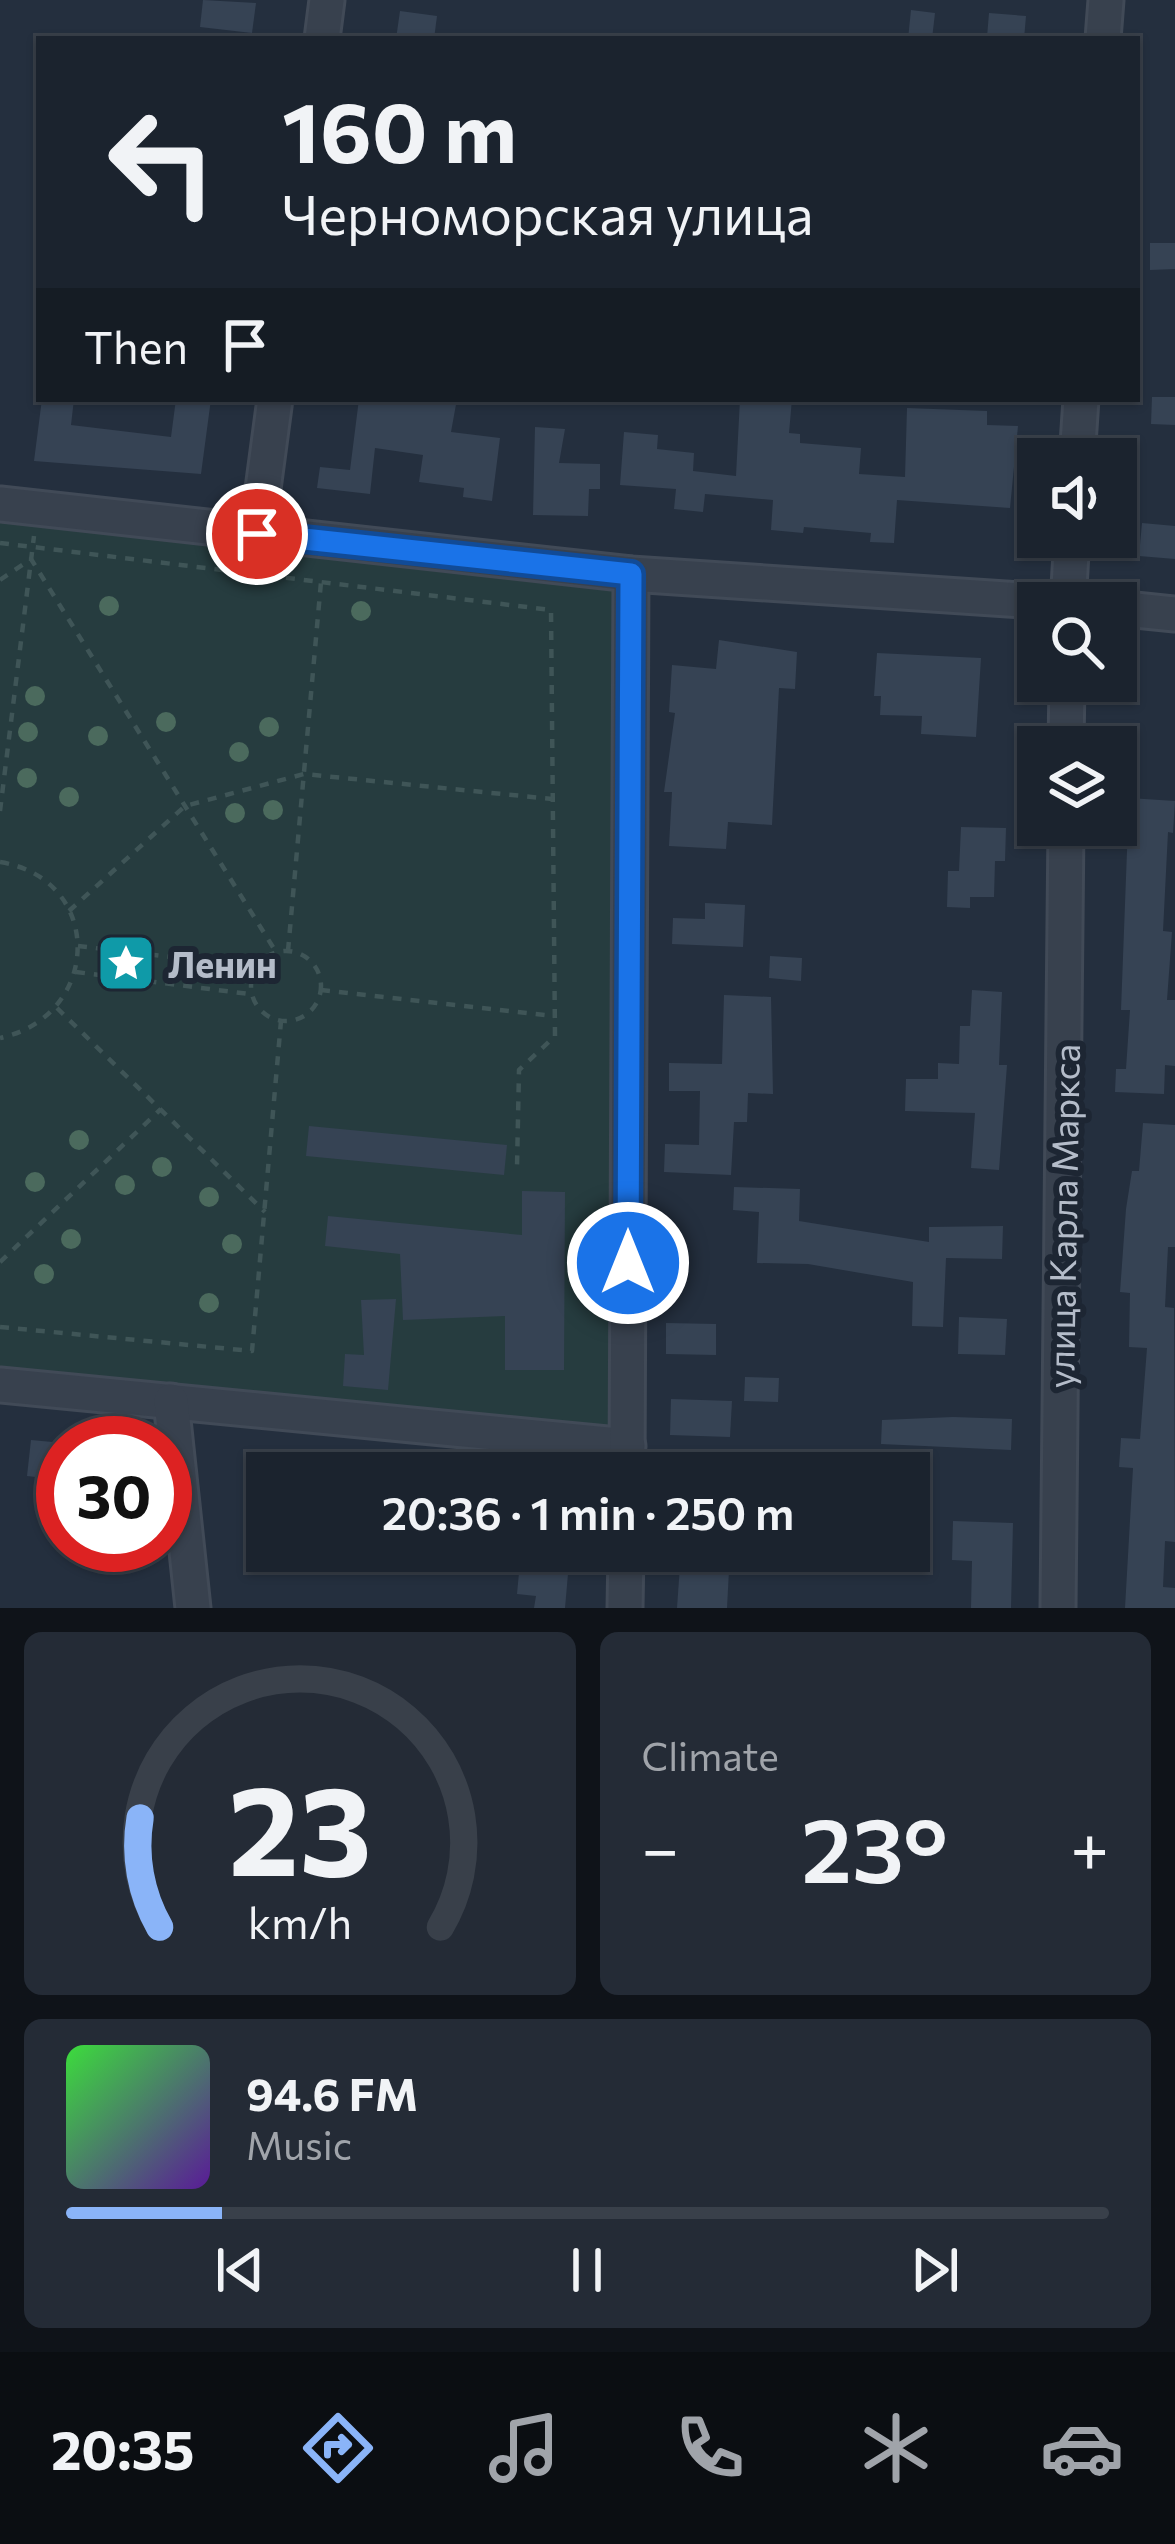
<!DOCTYPE html>
<html lang="en">
<head>
<meta charset="utf-8">
<style>
  body { margin:0; font-family:Commissioner,sans-serif; background:#242b36; color:#f1f3f6; height:100vh; display:flex; flex-direction:column; font-size:45px; white-space:nowrap }
  * { box-sizing:border-box; margin:0 }
  p { font-size:39px; color:#a0a4aa }
  .icon { flex:none; width:66px; height:66px; fill:none; stroke:currentColor; stroke-width:2; stroke-linecap:round; stroke-linejoin:round }
  .map { position:relative; height:1608px; overflow:hidden }
  .details { display:flex; flex-direction:column; gap:24px; padding:24px; background:#0f1319; flex:1 }
  .details>* { flex:none }
  .hud { position:absolute; left:36px; top:36px; width:1104px; height:366px; border-radius:0px; box-shadow:0 3px 9px #0004,0 0 0 3px #39404a; background:#1b232e; color:#f1f3f6; overflow:hidden }
  .controls { position:absolute; left:1017px; top:438px; display:grid; gap:24px }
  .controls a { display:grid; place-items:center; width:120px; height:120px; border-radius:0px; background:#1b232e; box-shadow:0 3px 9px #0004,0 0 0 3px #39404a; font-size:60px }
  .speed { position:absolute; left:36px; top:1416px; display:flex; gap:24px; font-size:60px; font-weight:700; text-align:center }
  .speed>* { display:grid; place-content:center; width:156px; height:156px; border-radius:50%; background:#1b232e; box-shadow:0 3px 9px #0004,0 0 0 3px #39404a; line-height:1 }
  .speed .limit { border:18px solid #d22; background:#fff; color:#111 }
  .pin { position:absolute; display:grid; place-items:center; width:102px; height:102px; color:#fff; margin:-51px; border:6px solid #fff; border-radius:50%; box-shadow:0 3px 12px #0007 }
  .me { position:absolute; width:132px; margin:-66px; rotate:0deg; stroke-linejoin:round; filter:drop-shadow(0 0 9px #0008) }
  .turn { display:flex; align-items:center; gap:42px; height:252px; padding:0 48px; font-size:54px }
  .turn .icon { width:156px; height:156px; stroke-width:2.5 }
  .turn b { display:block; font-size:84px; line-height:102px }
  .then { display:flex; align-items:center; height:114px; padding:0 48px; background:#0003; gap:24px; font-size:45px }
  .big { font-size:90px; font-weight:600; line-height:1.1 }
  .details .tile { flex:1; display:flex; flex-direction:column; justify-content:center; gap:18px; min-width:0; padding:0 42px; border-radius:18px; background:#242b36 }
  .details .dial { align-items:center; gap:0 }
  .dial svg { height:312px; overflow:visible; fill:none; stroke:#39404a; stroke-width:7; stroke-linecap:round; text-anchor:middle }
  .dial text { fill:#f1f3f6; stroke:none }
  .song { display:flex; align-items:center; gap:36px }
  .cover { width:144px; height:144px; border-radius:18px; background:linear-gradient(135deg,hsl(120 70% 55%),hsl(270 70% 35%)) }
  .played { height:12px; border-radius:6px; background:linear-gradient(90deg,#8ab4f8 15%,#39404a 15%) }
  .keys { display:flex; justify-content:space-around; direction:ltr }
  .heat { display:flex; justify-content:space-between; align-items:center; font-size:66px; direction:ltr }
  .details .tiles { flex:1; display:grid; gap:24px; grid-template-columns:1fr 1fr }
  .tile:last-child { grid-column:span 2 }
  .trip { position:absolute; left:246px; top:1452px; width:684px; height:120px; border-radius:0px; background:#1b232e; box-shadow:0 3px 9px #0004,0 0 0 3px #39404a; font-weight:600; line-height:120px; text-align:center }
  .tab-bar { display:flex; height:192px; justify-content:space-around; align-items:center; background:#0b0e12; color:#a0a4aa }
  .tab-bar .icon { width:84px; height:84px }
  .tab-bar .on { color:#8ab4f8 }
  .tab-bar b { font-size:54px; color:#f1f3f6 }
  .map>svg:first-child { display:block }
  .green { fill:#263c3f }
  .building { fill:#364354 }
  .lines { fill:none; stroke-linecap:round; stroke-linejoin:round }
  .minor-casing { stroke:#414a57; stroke-width:39 }
  .path { stroke:#3f5557; stroke-width:4.5; stroke-dasharray:9 9; stroke-linecap:butt }
  .minor { stroke:#38414e; stroke-width:33 }
  .tree { fill:#4b6a5d }
  .route-casing { stroke:#114b97; stroke-width:30 }
  .route { stroke:#1a73e8; stroke-width:21 }
  .labels { text-anchor:middle; dominant-baseline:central; stroke-width:12; stroke-linejoin:round; paint-order:stroke }
  .poi-label { font-size:36px; font-weight:bold; fill:#b4bcc9; stroke:#1d2633; text-anchor:start }
  .street-label { font-size:36px; fill:#b4bcc9; stroke:#1d2633 }
</style>
</head>
<body>
<div class="map">
<svg width="1175" height="1608" viewBox="0 0 1175 1608">
  <rect width="100%" height="100%" fill="#242f3e"/>
  <polygon class="green" points="0,518 616,585 612,1434 0,1376"/>
  <g class="building">
    <polygon points="203,0 256,3 252,33 200,27"/>
    <polygon points="911,10 935,13 932,39 908,39"/>
    <polygon points="400,11 437,16 434,39 396,39"/>
    <polygon points="989,13 1026,16 1024,39 987,37"/>
    <polygon points="1150,243 1175,243 1175,269 1150,270"/>
    <polygon points="1152,397 1175,397 1175,425 1151,424"/>
    <polygon points="42,399 74,399 71,425 171,437 176,399 211,399 201,474 34,461"/>
    <polygon points="359,399 457,399 451,432 500,438 492,501 463,497 464,488 419,482 423,455 375,448 370,494 317,488 320,467 350,470"/>
    <polygon points="740,399 792,399 789,433 800,434 800,443 861,448 859,474 905,477 907,408 987,411 987,425 1018,426 1010,508 897,500 894,543 870,542 871,533 804,527 803,533 771,530 773,500 705,494 703,512 674,509 676,489 620,485 624,432 658,435 657,449 694,453 693,471 736,476"/>
    <polygon points="535,427 565,429 559,463 600,464 600,489 589,489 588,516 533,515"/>
    <polygon points="1142,523 1175,526 1175,559 1139,556"/>
    <polygon points="719,640 797,652 795,689 779,688 772,825 728,822 726,849 669,846 672,792 664,792 675,713 669,712 672,665 716,669"/>
    <polygon points="877,653 981,658 976,737 921,734 922,716 880,715 881,696 874,696"/>
    <polygon points="1129,798 1175,801 1173,833 1168,832 1163,931 1172,932 1167,1000 1175,1000 1175,1066 1165,1065 1164,1094 1115,1092 1116,1069 1126,1069 1130,1010 1121,1010"/>
    <polygon points="961,827 1006,828 1005,861 995,861 994,897 970,897 970,908 947,907 948,871 959,871"/>
    <polygon points="705,903 745,905 743,947 672,944 673,918 705,919"/>
    <polygon points="770,956 802,958 801,981 769,978"/>
    <polygon points="972,990 1002,992 999,1065 1007,1065 999,1170 971,1168 975,1113 905,1111 906,1079 938,1079 938,1063 959,1064 960,1026 970,1026"/>
    <polygon points="724,995 771,997 773,1094 748,1093 747,1122 734,1122 731,1175 664,1172 665,1144 699,1145 700,1091 669,1091 669,1063 722,1064"/>
    <polygon points="1143,1123 1175,1125 1175,1247 1168,1247 1165,1307 1174,1308 1175,1542 1165,1541 1163,1587 1175,1588 1175,1608 1125,1608 1133,1468 1119,1467 1121,1438 1140,1439 1147,1348 1129,1347 1130,1293 1120,1292 1126,1209 1132,1171 1139,1171"/>
    <polygon points="309,1126 507,1145 504,1175 306,1156"/>
    <polygon points="734,1187 800,1189 799,1221 929,1242 929,1227 1003,1226 1002,1259 946,1258 943,1327 912,1326 913,1282 808,1264 757,1263 759,1212 733,1210"/>
    <polygon points="522,1191 565,1192 564,1370 505,1370 505,1316 403,1320 400,1254 325,1246 328,1216 522,1235"/>
    <polygon points="396,1299 388,1390 343,1386 345,1354 364,1355 361,1300"/>
    <polygon points="959,1317 1007,1319 1005,1355 958,1354"/>
    <polygon points="666,1323 716,1324 716,1355 666,1354"/>
    <polygon points="745,1377 779,1378 778,1402 744,1401"/>
    <polygon points="671,1399 732,1401 730,1437 670,1435"/>
    <polygon points="953,1417 1012,1419 1011,1450 881,1444 882,1420"/>
    <polygon points="31,1440 63,1443 63,1480 27,1476"/>
    <polygon points="757,1450 831,1455 831,1473 756,1473"/>
    <polygon points="953,1521 1013,1523 1011,1608 971,1608 972,1561 952,1560"/>
    <polygon points="521,1551 570,1551 565,1608 534,1608 536,1596 517,1594"/>
    <polygon points="681,1551 730,1551 727,1608 677,1608"/>
  </g>
  <g class="lines">
    <g class="minor-casing">
      <g id="minor">
        <polyline points="322,39 327,0"/>
        <polyline points="1103,39 1106,0"/>
        <polyline points="1077,459 1081,399"/>
        <polyline points="0,504 631,574 1067,603"/>
        <polyline points="257,534 275,399"/>
        <polyline points="1068,603 1072,537"/>
        <polyline points="1116,608 1175,614"/>
        <polyline points="1066,747 1067,681"/>
        <polyline points="0,1385 628,1446"/>
        <polyline points="171,1401 193,1608"/>
        <polyline points="627,1473 631,574"/>
        <polyline points="625,1608 626,1551"/>
        <polyline points="1058,1608 1066,825"/>
      </g>
    </g>
    <g class="path">
      <polyline points="0,543 551,610 555,1036 519,1070 517,1167"/>
      <polyline points="0,580 31,559 276,952"/>
      <polyline points="0,811 34,536"/>
      <path d="M0,862C105,879 102,1016 0,1038"/>
      <polyline points="69,911 185,806 304,774 552,799"/>
      <polyline points="78,946 255,967"/>
      <circle cx="286" cy="986" r="35"/>
      <polyline points="288,951 321,582"/>
      <polyline points="76,972 249,994"/>
      <polyline points="321,990 554,1016"/>
      <polyline points="57,1008 265,1212"/>
      <polyline points="0,1262 161,1109"/>
      <polyline points="0,1327 252,1351 281,1021"/>
    </g>
    <use href="#minor" class="minor"/>
  </g>
  <g class="tree">
    <circle cx="109" cy="606" r="10"/>
    <circle cx="361" cy="611" r="10"/>
    <circle cx="35" cy="696" r="10"/>
    <circle cx="166" cy="722" r="10"/>
    <circle cx="269" cy="727" r="10"/>
    <circle cx="28" cy="732" r="10"/>
    <circle cx="98" cy="736" r="10"/>
    <circle cx="239" cy="752" r="10"/>
    <circle cx="27" cy="778" r="10"/>
    <circle cx="69" cy="797" r="10"/>
    <circle cx="273" cy="810" r="10"/>
    <circle cx="235" cy="813" r="10"/>
    <circle cx="79" cy="1140" r="10"/>
    <circle cx="162" cy="1167" r="10"/>
    <circle cx="35" cy="1182" r="10"/>
    <circle cx="125" cy="1185" r="10"/>
    <circle cx="209" cy="1197" r="10"/>
    <circle cx="71" cy="1239" r="10"/>
    <circle cx="232" cy="1244" r="10"/>
    <circle cx="44" cy="1274" r="10"/>
    <circle cx="209" cy="1303" r="10"/>
  </g>
  <g class="lines">
    <g class="route-casing">
      <polyline id="route" points="257,534 631,574 628,1263"/>
    </g>
    <use href="#route" class="route"/>
  </g>
  <defs>
    <g id="sight-square" transform="scale(3)"><rect x="-9" y="-9" width="18" height="18" rx="4" fill="#0f9aa8" stroke="#1d2633"/><path d="M0-6L1.8-2.2L6-1.7L2.9 1.2L3.7 5.4L0 3.3L-3.7 5.4L-2.9 1.2L-6-1.7L-1.8-2.2Z" fill="#fff"/></g>
  </defs>
  <g fill-rule="evenodd">
    <use href="#sight-square" x="126" y="963"/>
  </g>
  <g class="labels">
    <g class="poi-label">
      <text x="168" y="963">Ленин</text>
    </g>
    <g class="street-label">
      <text transform="translate(1062 1216) rotate(-89)">улица Карла Маркса</text>
    </g>
  </g>
</svg>
<div class="controls">
<a><svg class="icon" aria-label="sound" viewBox="0 0 24 24"><path d="M4 9h4l5-4v14l-5-4H4zM17 9q2 3 0 6"/></svg></a>
<a><svg class="icon" aria-label="search" viewBox="0 0 24 24"><circle cx="10" cy="10" r="6"/><path d="M15 15l6 6"/></svg></a>
<a><svg class="icon" aria-label="layers" viewBox="0 0 24 24"><path d="M12 4l9 5-9 5-9-5zM3 14l9 5 9-5"/></svg></a>
</div>
<div class="speed"><div class="limit">30</div></div>
<div class="pin" style="left:257px;top:534px;background:#d93025"><svg class="icon" aria-label="arrive" viewBox="0 0 24 24"><path d="M6 21V4h12l-3 4 3 4H6"/></svg></div>
<svg class="me" style="left:628px;top:1263px" viewBox="-20 -20 40 40"><circle r="17" fill="#1a73e8" stroke="#fff" stroke-width="3"/><path d="M0-11L8 9 0 5-8 9z" fill="#fff"/></svg>
<div class="trip">20:36 · 1 min · 250 m</div>
<div class="hud">
<div class="turn"><svg class="icon" aria-label="left" viewBox="0 0 24 24"><path d="M17 20v-9H6M10 6l-5 5 5 5"/></svg><div><b>160 m</b>Черноморская улица</div></div>
<div class="then">Then<svg class="icon" aria-label="arrive" viewBox="0 0 24 24"><path d="M6 21V4h12l-3 4 3 4H6"/></svg></div>
</div>
</div>
<section class="details">
<div class="tiles">
<div class="tile dial"><svg viewBox="0 0 100 80">
<path d="M14 69A42 42 0 1 1 86 69"/>
<path d="M14 69A42 42 0 0 1 9 41" stroke="#8ab4f8"/>
<text x="50" y="56" font-size="32" font-weight="700">23</text>
<text x="50" y="72" font-size="11">km/h</text>
</svg></div>
<div class="tile"><p>Climate</p>
<div class="heat"><a>−</a><b class="big">23°</b><a>+</a></div>
</div>
<div class="tile">
<div class="song"><i class="cover"></i><div><b>94.6 FM</b><p>Music</p></div></div>
<div class="played"></div>
<div class="keys"><svg class="icon" aria-label="previous" viewBox="0 0 24 24"><path d="M18 5L8 12l10 7zM5 5v14"/></svg><svg class="icon" aria-label="pause" viewBox="0 0 24 24"><path d="M8 5v14M16 5v14"/></svg><svg class="icon" aria-label="next" viewBox="0 0 24 24"><path d="M6 5l10 7-10 7zM19 5v14"/></svg></div>
</div>
</div>
</section>
<nav class="tab-bar">
<b>20:35</b>
<svg class="icon on" aria-label="directions" viewBox="0 0 24 24"><path d="M12 3l9 9-9 9-9-9zM9 14v-3h6M13 9l2 2-2 2"/></svg>
<svg class="icon" aria-label="music" viewBox="0 0 24 24"><path d="M9 18V5l10-2v13"/><circle cx="6" cy="18" r="3"/><circle cx="16" cy="16" r="3"/></svg>
<svg class="icon" aria-label="phone" viewBox="0 0 24 24"><path d="M5 4h4l2 5-3 2q2 4 5 5l2-3 5 2v4C11 20 4 13 5 4z"/></svg>
<svg class="icon" aria-label="climate" viewBox="0 0 24 24"><path d="M12 3v18M4 7l16 10M4 17L20 7"/></svg>
<svg class="icon" aria-label="car" viewBox="0 0 24 24"><path d="M5 17H2v-5l4-1 3-4h7l3 4 3 1v5h-3M9 17h6M6 11h13"/><circle cx="7" cy="17" r="2"/><circle cx="17" cy="17" r="2"/></svg>
</nav>
</body>
</html>
